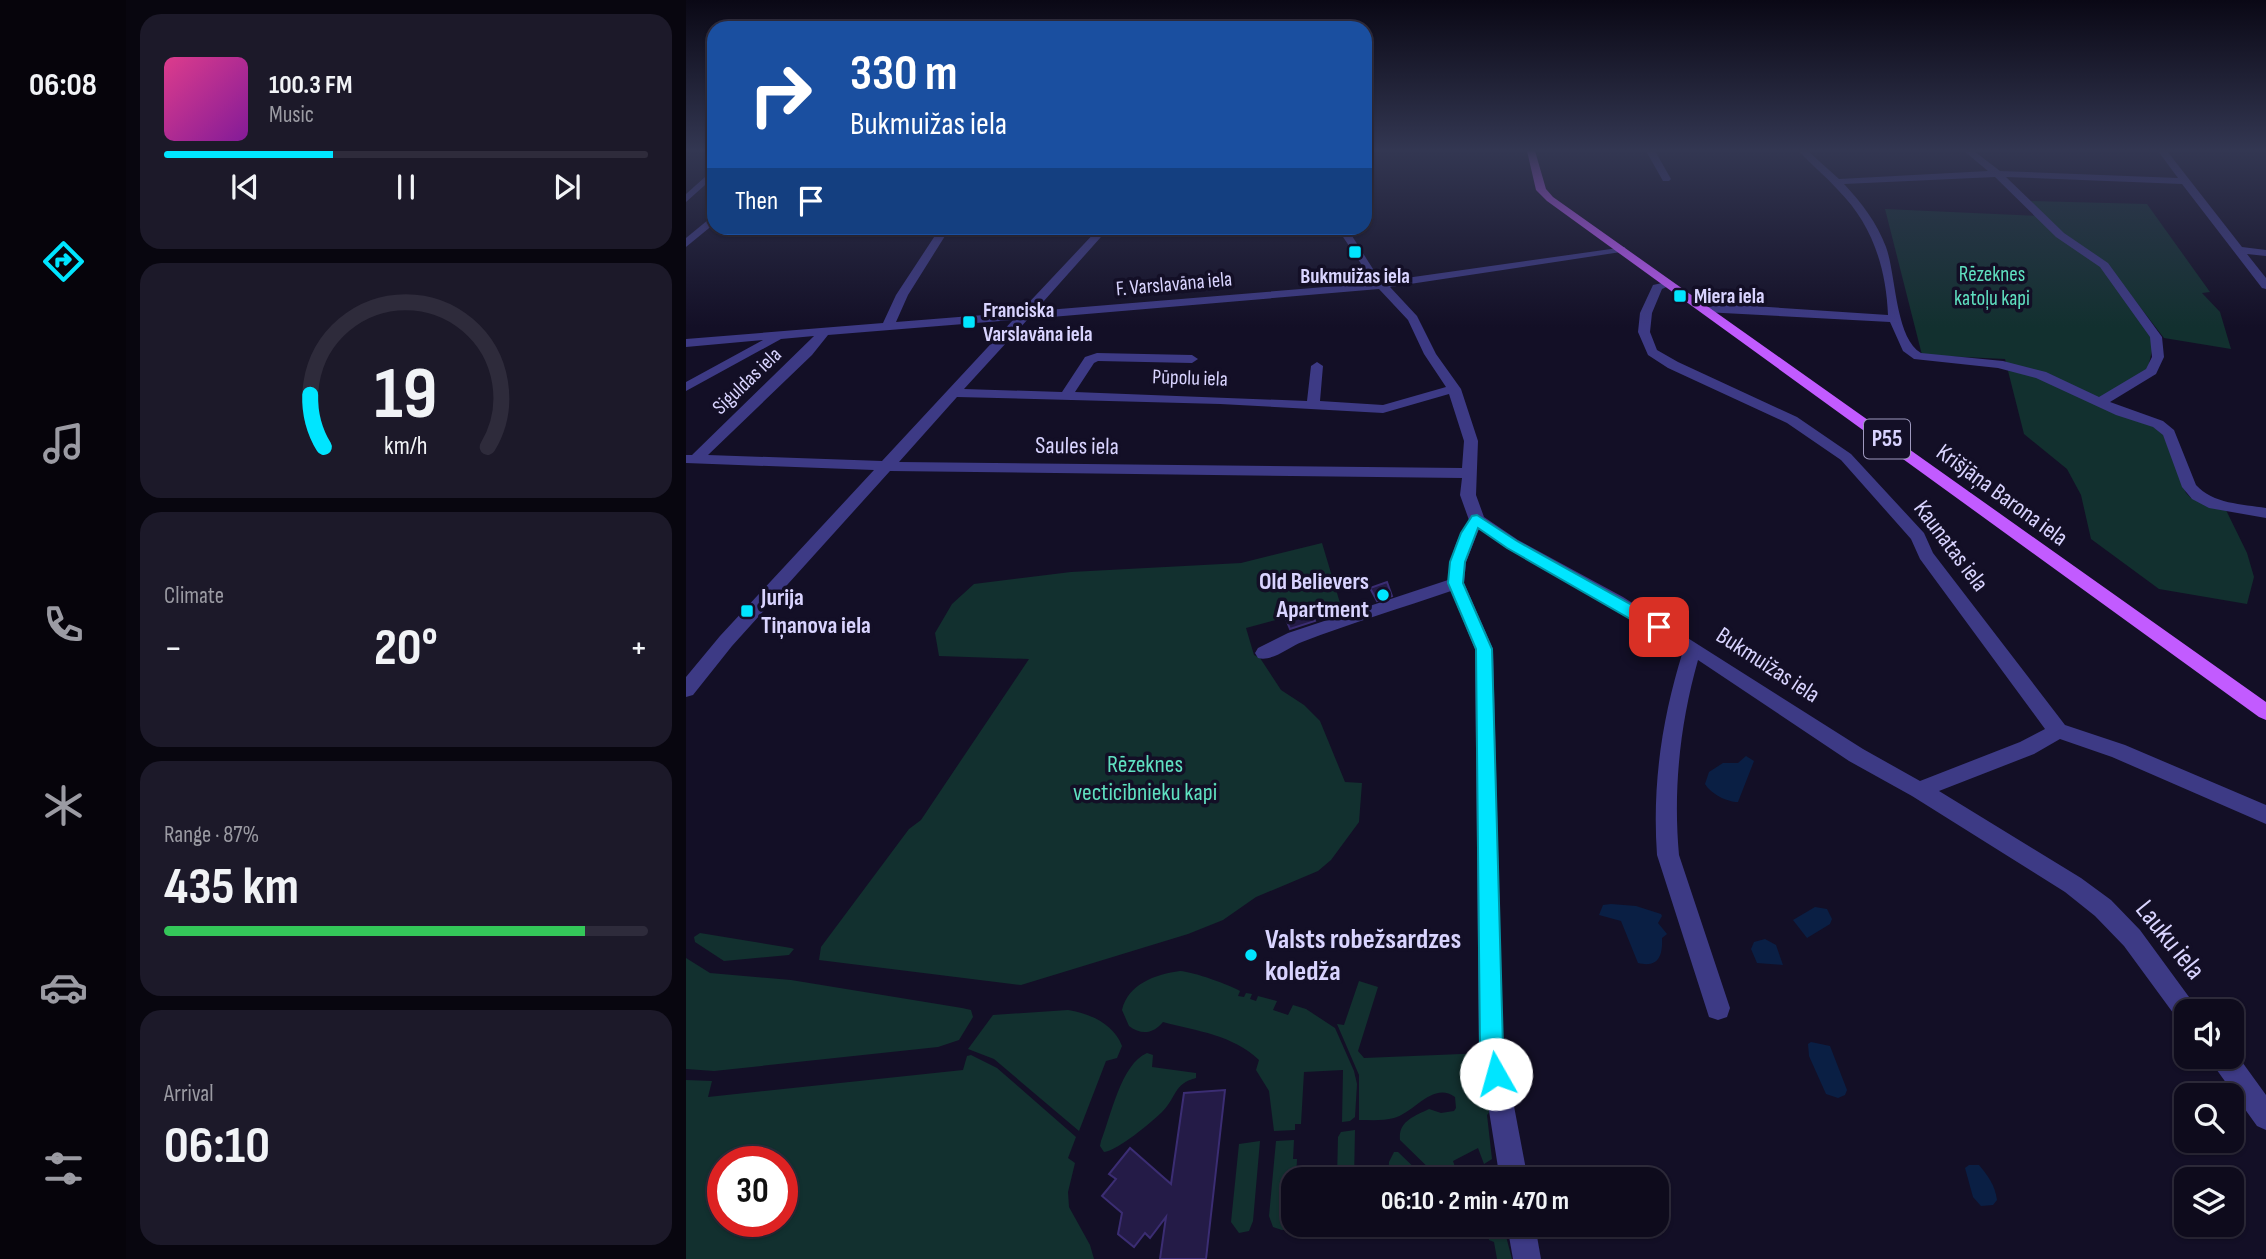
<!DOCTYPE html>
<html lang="en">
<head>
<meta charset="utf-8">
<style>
  body { margin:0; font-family:"Sofia Sans Condensed",sans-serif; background:#1c1929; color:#f1f3f6; height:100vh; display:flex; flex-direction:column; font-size:26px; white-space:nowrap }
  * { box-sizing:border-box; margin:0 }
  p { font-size:23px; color:#9b9ba3 }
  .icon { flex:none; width:38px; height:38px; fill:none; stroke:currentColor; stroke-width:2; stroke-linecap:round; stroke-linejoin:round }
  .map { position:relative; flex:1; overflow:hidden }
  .details { display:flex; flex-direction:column; gap:14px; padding:14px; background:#08060f; width:560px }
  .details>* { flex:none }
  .guide { position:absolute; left:21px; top:21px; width:665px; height:214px; border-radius:21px; box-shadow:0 2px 5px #0004,0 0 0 2px #2e2b3b; background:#1a4fa0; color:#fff; overflow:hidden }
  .buttons { position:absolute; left:1488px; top:999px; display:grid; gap:14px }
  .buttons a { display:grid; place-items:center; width:70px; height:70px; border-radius:14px; background:#0e0b1c; box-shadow:0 2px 5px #0004,0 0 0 2px #2e2b3b; font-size:35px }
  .speed { position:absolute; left:21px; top:1146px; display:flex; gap:14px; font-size:35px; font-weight:700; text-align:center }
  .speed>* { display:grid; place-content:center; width:91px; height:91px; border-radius:50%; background:#0e0b1c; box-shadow:0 2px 5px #0004,0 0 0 2px #2e2b3b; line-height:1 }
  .speed .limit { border:10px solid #d22; background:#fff; color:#111 }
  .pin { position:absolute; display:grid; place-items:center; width:60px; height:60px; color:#fff; margin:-30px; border-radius:14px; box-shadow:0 4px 10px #0006 }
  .me { position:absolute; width:77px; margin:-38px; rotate:353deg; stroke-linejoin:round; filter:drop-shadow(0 0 5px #0008) }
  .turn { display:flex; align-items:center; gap:24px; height:147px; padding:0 28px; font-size:32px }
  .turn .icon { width:91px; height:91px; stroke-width:2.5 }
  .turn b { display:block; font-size:49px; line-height:60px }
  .then { display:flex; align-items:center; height:66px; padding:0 28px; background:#0003; gap:14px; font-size:26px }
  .big { font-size:52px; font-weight:700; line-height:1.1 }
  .details .widget { flex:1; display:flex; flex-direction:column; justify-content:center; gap:10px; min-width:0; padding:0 24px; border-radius:21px; background:#1c1929 }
  .details .dial { align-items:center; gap:0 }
  .dial svg { height:182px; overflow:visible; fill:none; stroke:#2e2b3b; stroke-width:7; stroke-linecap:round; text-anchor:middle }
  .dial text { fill:#f1f3f6; stroke:none }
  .song { display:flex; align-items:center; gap:21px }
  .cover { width:84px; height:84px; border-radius:10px; background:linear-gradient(135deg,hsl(330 70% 55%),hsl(290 70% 35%)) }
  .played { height:7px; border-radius:4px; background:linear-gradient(90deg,#00e5ff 35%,#2e2b3b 35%) }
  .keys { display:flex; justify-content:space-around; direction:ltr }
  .heat { display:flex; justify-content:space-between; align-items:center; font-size:38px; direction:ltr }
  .charge { height:10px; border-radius:5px; background:linear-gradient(90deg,#34c759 87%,#2e2b3b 0) }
  .trip { position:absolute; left:595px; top:1167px; width:388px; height:70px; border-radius:21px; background:#0e0b1c; box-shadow:0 2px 5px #0004,0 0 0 2px #2e2b3b; font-weight:700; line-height:70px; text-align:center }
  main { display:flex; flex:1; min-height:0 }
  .dock { display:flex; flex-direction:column; width:126px; justify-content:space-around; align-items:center; background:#06040b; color:#9b9ba3 }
  .dock .icon { width:49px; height:49px }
  .dock .on { color:#00e5ff }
  .dock b { font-size:32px; color:#f1f3f6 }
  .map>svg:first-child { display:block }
  .green { fill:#12302f; fill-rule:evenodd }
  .water { fill:#0a1f44 }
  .building { fill:#241b47; stroke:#3b2d73; stroke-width:2 }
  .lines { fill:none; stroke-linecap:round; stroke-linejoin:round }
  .minor { fill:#3d3a85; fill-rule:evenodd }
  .major { fill:#c25bff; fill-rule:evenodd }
  .route { fill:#00e5ff; stroke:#0095a6; stroke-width:2 }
  .poi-dot { fill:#00e5ff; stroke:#130f26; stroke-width:2.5 }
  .labels { text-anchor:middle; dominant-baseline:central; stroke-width:7; stroke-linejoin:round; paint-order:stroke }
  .far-park-label { font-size:21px; fill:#5fe0c0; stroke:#130f26 }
  .far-poi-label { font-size:21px; font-weight:bold; fill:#d9d4ff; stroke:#130f26; text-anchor:start }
  .far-street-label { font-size:21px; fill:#d9d4ff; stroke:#130f26 }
  .shield { fill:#130f26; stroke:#9e99be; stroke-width:2 }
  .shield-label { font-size:23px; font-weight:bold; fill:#d9d4ff }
  .street-label { font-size:24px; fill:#d9d4ff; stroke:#130f26 }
  .poi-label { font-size:24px; font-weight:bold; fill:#d9d4ff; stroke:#130f26; text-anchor:end }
  .park-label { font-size:24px; fill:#5fe0c0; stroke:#130f26 }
  .near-poi-label { font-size:28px; font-weight:bold; fill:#d9d4ff; stroke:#130f26; text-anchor:start }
  .near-street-label { font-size:28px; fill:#d9d4ff; stroke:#130f26 }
</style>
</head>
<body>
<main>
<nav class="dock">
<b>06:08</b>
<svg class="icon on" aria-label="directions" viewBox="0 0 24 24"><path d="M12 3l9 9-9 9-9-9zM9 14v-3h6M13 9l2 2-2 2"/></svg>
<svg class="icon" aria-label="music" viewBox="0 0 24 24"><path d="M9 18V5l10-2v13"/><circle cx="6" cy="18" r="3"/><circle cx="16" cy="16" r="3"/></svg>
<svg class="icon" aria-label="phone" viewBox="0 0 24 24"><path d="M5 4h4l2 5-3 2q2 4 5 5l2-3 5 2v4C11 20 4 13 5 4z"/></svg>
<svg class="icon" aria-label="climate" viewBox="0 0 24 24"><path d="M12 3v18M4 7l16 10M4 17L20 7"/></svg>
<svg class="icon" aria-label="car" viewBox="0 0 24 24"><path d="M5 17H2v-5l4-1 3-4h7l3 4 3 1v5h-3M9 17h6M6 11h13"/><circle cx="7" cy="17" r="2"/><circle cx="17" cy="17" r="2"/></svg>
<svg class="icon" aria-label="filters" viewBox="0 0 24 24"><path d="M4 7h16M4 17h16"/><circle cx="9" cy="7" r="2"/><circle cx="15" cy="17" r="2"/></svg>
</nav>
<section class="details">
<div class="widget">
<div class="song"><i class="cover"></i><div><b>100.3 FM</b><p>Music</p></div></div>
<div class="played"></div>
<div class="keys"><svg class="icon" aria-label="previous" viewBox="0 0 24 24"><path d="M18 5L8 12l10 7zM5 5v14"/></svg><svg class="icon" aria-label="pause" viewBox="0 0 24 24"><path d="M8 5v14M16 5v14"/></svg><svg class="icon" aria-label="next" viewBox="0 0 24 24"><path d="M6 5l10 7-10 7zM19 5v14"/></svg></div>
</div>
<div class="widget dial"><svg viewBox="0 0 100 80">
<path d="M14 69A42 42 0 1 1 86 69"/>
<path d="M14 69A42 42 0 0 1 8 46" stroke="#00e5ff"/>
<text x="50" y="56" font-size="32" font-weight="700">19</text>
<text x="50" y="72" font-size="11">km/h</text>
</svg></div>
<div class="widget"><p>Climate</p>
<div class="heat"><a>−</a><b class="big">20°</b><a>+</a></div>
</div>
<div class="widget"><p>Range · 87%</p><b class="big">435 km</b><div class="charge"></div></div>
<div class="widget"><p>Arrival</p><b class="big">06:10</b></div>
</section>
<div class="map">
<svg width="1580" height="1259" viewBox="0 0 1580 1259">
  <rect width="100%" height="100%" fill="#130f26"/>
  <g class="green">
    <polygon points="1342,201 1461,204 1524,292 1516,293 1534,312 1545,349 1478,338 1420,263 1377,233"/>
    <polygon points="1199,209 1351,216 1406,257 1421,273 1468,342 1461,372 1423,395 1420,407 1475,429 1500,493 1505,498 1539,508 1561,553 1568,577 1561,604 1473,589 1405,539 1395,495 1381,469 1338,434 1319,359 1236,355"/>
    <polygon points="636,543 654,603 560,628 568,655 574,658 595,690 618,705 634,721 659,782 676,783 673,822 645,860 632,871 570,897 537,920 502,934 335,985 133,960 135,947 223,829 235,820 343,659 253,656 249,633 266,604 288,584 385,572 555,563"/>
    <polygon points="14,933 105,948 108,949 103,955 38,961 9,942 8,937"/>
    <polygon points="0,958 24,973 105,980 276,1008 285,1010 287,1017 273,1040 252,1047 28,1071 0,1069"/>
    <path d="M494,971C508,972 544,985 554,991L552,996L558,997L560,993L566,994L564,999L570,1001L572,996L591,1001L587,1010L602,1015L607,1005L620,1009L649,1028L668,1071L671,1084L669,1117L664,1121L656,1122L657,1070L618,1072L615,1124H609V1130L588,1131L583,1091L570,1070L573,1060C547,1035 511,1031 477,1022C468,1033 456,1036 443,1026L436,1010C442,984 470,974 494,971Z"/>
    <path d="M673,981L692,987L672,1051L678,1058L800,1053L806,1109L801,1115L806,1159L798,1164L792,1148L767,1161L773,1179H754L714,1140C712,1121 729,1116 743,1109L755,1113L768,1111L770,1108L769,1097C747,1081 728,1113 708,1118C697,1121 685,1120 673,1120V1075L651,1024L658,1025Z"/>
    <path d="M382,1010C403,1013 428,1024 436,1046L431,1058L420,1061L393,1131L308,1059L282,1049L307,1015Z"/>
    <path d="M461,1053L467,1055L466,1067L510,1073V1078C487,1084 491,1097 476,1112C466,1122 431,1151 418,1152L414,1146L415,1141C425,1116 435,1064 461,1053Z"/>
    <path d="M285,1055L311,1068L390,1137L382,1158L389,1163L382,1192L383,1207L404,1245L408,1259H0V1080L26,1081L22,1097L277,1070L281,1056ZM37,1162H96V1222H37Z"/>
    <polygon points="669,1130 668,1179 651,1179 652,1137 655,1132"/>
    <polygon points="608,1140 607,1159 611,1159 610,1179 607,1180 607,1225 659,1225 596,1230 587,1227 583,1216 590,1141"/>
    <polygon points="574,1141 567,1221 563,1231 553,1233 545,1222 553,1144"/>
    <polygon points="708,1152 712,1152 740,1179 702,1179 703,1162"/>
    <polygon points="801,1225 817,1225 826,1259 811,1259 808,1242 803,1240"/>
  </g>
  <g class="water">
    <path d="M1060,756L1068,761L1052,802C1041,802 1025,794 1019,784L1023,772L1037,763H1052Z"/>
    <path d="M925,904L950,906L975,914L976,916L972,923L981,934L976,938C977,956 972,968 952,963L935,921L913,915L917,905Z"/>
    <polygon points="1129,907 1141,909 1146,919 1144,924 1121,938 1107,920"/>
    <polygon points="1079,939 1090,945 1097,965 1071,963 1065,949 1068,942"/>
    <polygon points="1125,1042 1144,1046 1161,1090 1159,1095 1152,1098 1140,1094 1123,1056 1122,1044"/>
    <path d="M1283,1165H1293C1302,1176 1309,1185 1311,1200L1307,1205L1295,1206L1287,1197L1279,1168Z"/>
  </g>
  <g class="building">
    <polygon points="701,582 706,596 691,601 684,588"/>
    <polygon points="625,612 629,621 604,629 600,619"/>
    <polygon points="539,1090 520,1259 474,1259 480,1217 464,1238 459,1233 448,1247 432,1234 436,1213 416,1196 430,1179 423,1174 444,1148 485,1184 498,1093"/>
  </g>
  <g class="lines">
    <g class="minor">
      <polygon points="960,151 969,151 985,179 983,181 977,181"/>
      <path d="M1113,151H1122L1153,179L1302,171L1278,151H1288L1314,171L1492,178L1472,151H1481L1556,247L1580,250V256L1561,254L1580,278V289L1576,288L1496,184L1320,177L1378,233L1422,263L1476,337L1478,357L1470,374L1424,402L1477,421L1488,430L1510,485C1527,504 1556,504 1580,508V518L1523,508L1506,499L1496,487L1477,435L1467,427L1430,415L1350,378L1312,368L1228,359L1217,351L1204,322L1018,312V308L1037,304L1202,315C1200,267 1186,224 1152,190C1140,176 1125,165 1113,151ZM1309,177L1370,237L1414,267L1464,337L1466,357L1460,369L1413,397L1360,372L1317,361L1235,353C1209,338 1210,274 1200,247C1191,223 1176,203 1158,184Z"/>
      <polygon points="28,169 28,177 0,202 0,194"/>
      <polygon points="28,215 28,224 0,247 0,238"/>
      <path d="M254,228H264L222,295L210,322L334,312L413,228H423L349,311L688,283L651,228H661L687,269L699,281L939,247V251L935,252L704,287L731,316L750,354L775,389L792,441L790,495L798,517L832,540L937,597L1177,749L1234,781L1334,742L1359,729L1234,559L1225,539L1155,460L1101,423L982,368L962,355L952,332L954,313L967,285L985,281V285L976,289L966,313L964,332L971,350L992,362L1111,417L1165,454L1238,533L1247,553L1379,725L1439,745L1580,805V824L1426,757L1374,739L1348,754L1253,791L1395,878L1425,900L1454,930L1514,1012H1500V1023L1493,1021L1438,946L1409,916L1379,892L1226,796L1163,761L1012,660C994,724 987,789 993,855L1044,1008L1041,1017L1032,1020L1023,1017L971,855C966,785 976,718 997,651L925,605L820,548L793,529L780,562L778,583L807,649L817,1048L842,1180H814L793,1048L789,649L765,591C716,608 665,623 616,642C603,647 586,662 572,658L569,653L572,648L602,633L762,580C764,558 770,538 783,520L774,495L776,478L204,471L46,646L7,695L0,697V677L34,636L188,470L0,463V455H6L128,336L95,339L0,391V382L77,340L0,347V339L197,323L210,295ZM693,289L722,320L738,354L760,387L697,405L634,401L637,366L631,362L625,366L621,401L389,392L408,363L412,361L506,363L512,359L506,355L411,353L399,357L376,392L278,389L342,319ZM327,320L196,461L22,455L126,355L142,335ZM763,394L778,441L776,468L213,462L271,397L534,404L697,413Z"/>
      <polygon points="1546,1048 1580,1095 1580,1130 1571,1126 1528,1066 1524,1057 1545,1057"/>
      <polygon points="821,1225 849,1225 855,1259 827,1259"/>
    </g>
    <polygon class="major" points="841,151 849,151 860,189 867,197 1580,702 1580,720 1573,717 861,201 850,190"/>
  </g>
  <linearGradient id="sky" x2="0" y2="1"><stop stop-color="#0a0815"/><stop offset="0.46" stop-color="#333752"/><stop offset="1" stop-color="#333752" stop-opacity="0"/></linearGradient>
  <rect width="1580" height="327" fill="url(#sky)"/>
  <polygon class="route" points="791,515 831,541 978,623 981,627 978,632 967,632 821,548 792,528 779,562 777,583 806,649 817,1048 821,1074 818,1082 810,1085 802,1082 794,1048 790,649 762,583 764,562 775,533 786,516"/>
  <g class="poi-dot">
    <rect x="662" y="245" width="14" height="14" rx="3.5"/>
    <rect x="987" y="289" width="14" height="14" rx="3.5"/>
    <rect x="276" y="315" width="14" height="14" rx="3.5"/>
    <circle cx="697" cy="595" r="7"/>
    <rect x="54" y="604" width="14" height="14" rx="3.5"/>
    <circle cx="565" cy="955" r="7"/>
  </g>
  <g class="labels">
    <g class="far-park-label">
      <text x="1306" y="274">Rēzeknes<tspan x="1306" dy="24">katoļu kapi</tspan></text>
    </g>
    <g class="far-poi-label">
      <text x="669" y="276" text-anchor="middle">Bukmuižas iela</text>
      <text x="1008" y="296">Miera iela</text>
      <text x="297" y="310">Franciska<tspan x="297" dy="24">Varslavāna iela</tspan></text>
    </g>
    <g class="far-street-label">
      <text transform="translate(488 284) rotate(-5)">F. Varslavāna iela</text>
      <text transform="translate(504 378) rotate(2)">Pūpolu iela</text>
      <text transform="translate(61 381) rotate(-44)">Siguldas iela</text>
    </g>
    <rect class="shield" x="1178" y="419.5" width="46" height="39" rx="5"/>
    <g class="shield-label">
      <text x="1201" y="439">P55</text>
    </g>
    <g class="street-label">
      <text transform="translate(391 446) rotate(1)">Saules iela</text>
      <text transform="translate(1316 495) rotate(36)">Krišjāņa Barona iela</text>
      <text transform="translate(1265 546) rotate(53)">Kaunatas iela</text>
      <text transform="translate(1082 665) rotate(33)">Bukmuižas iela</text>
    </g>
    <g class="poi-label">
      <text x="683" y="581">Old Believers<tspan x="683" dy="28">Apartment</tspan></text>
      <text x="75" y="597" text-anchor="start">Jurija<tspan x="75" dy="28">Tiņanova iela</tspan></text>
    </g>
    <g class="park-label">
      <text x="459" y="764">Rēzeknes<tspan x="459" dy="28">vecticībnieku kapi</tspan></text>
    </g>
    <g class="near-poi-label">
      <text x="579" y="939">Valsts robežsardzes<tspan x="579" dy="32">koledža</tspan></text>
    </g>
    <g class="near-street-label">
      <text transform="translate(1484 940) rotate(51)">Lauku iela</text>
    </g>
  </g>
</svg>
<div class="buttons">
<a><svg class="icon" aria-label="sound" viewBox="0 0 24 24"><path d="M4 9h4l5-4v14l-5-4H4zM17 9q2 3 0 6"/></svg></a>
<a><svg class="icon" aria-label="search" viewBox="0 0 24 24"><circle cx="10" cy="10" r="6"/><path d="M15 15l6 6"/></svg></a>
<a><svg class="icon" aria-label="layers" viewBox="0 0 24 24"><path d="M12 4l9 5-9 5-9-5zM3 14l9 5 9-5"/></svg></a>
</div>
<div class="speed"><div class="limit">30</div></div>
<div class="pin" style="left:973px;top:627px;background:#d93025"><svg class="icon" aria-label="arrive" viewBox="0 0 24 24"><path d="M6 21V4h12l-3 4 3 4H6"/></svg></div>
<svg class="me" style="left:810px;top:1074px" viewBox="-20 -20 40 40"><circle r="19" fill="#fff"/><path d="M0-13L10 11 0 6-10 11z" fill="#00e5ff"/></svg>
<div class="trip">06:10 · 2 min · 470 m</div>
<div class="guide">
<div class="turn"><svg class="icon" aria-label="right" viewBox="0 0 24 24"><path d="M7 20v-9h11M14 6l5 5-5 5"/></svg><div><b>330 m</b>Bukmuižas iela</div></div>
<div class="then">Then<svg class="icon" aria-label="arrive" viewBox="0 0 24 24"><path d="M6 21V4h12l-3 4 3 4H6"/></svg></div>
</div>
</div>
</main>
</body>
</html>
